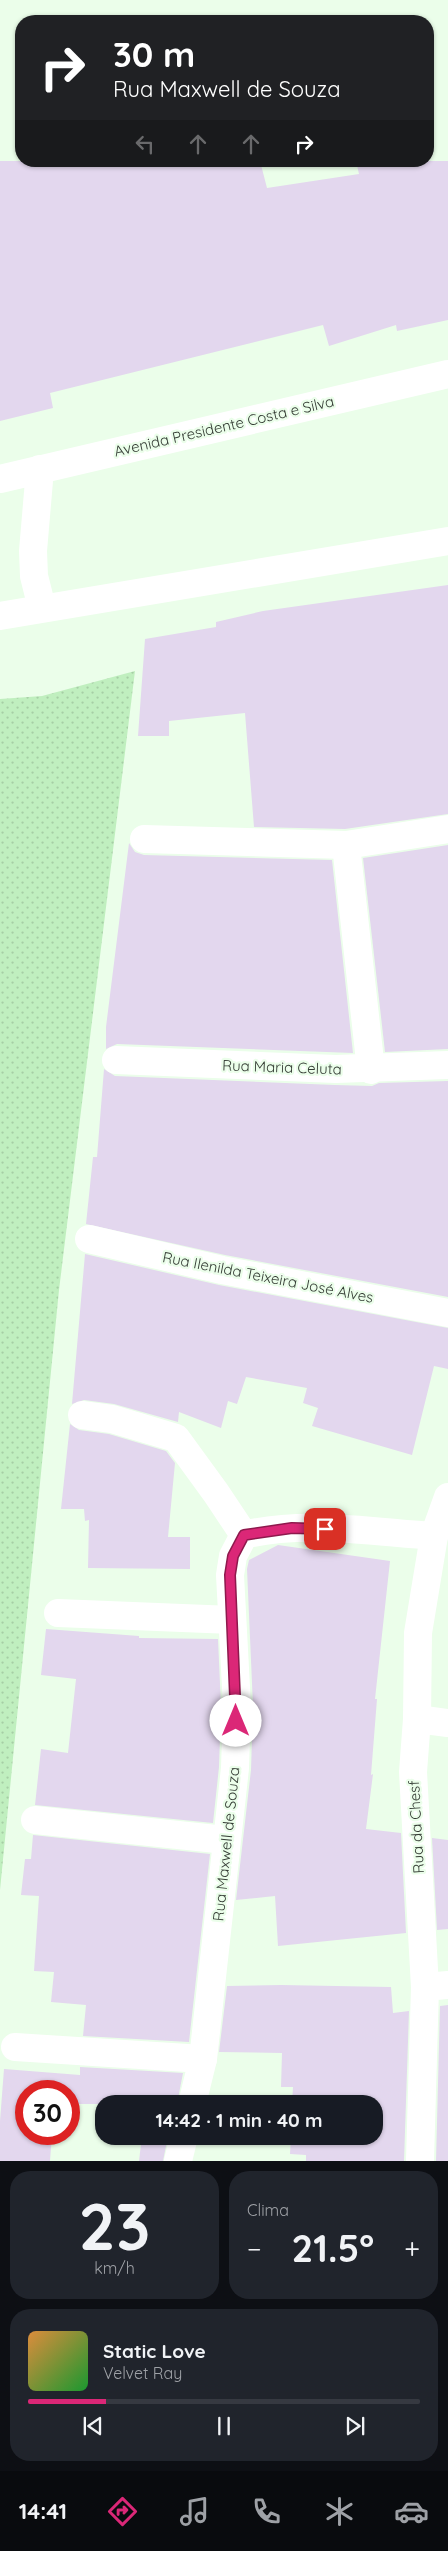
<!DOCTYPE html>
<html lang="pt">
<head>
<meta charset="utf-8">
<style>
  body { margin:0; font-family:Quicksand,sans-serif; background:#20242c; color:#f1f3f6; height:100vh; display:flex; flex-direction:column; font-size:19px; white-space:nowrap }
  * { box-sizing:border-box; margin:0 }
  p { font-size:16px; color:#9ea1a6 }
  .icon { flex:none; width:28px; height:28px; fill:none; stroke:currentColor; stroke-width:2; stroke-linecap:round; stroke-linejoin:round }
  .map { position:relative; height:2161px; overflow:hidden }
  .sheet { display:flex; flex-direction:column; gap:10px; padding:10px; background:#0d0f14; flex:1 }
  .sheet>* { flex:none }
  .top-card { position:absolute; left:15px; top:15px; width:419px; height:152px; border-radius:20px; box-shadow:0 1px 4px #0004; background:#202124; color:#fff; overflow:hidden }
  .speed { position:absolute; left:15px; top:2080px; display:flex; gap:10px; font-size:25px; font-weight:700; text-align:center }
  .speed>* { display:grid; place-content:center; width:65px; height:65px; border-radius:50%; background:#171b24; box-shadow:0 1px 4px #0004; line-height:1 }
  .speed .limit { border:8px solid #d22; background:#fff; color:#111 }
  .pin { position:absolute; display:grid; place-items:center; width:42px; height:42px; color:#fff; margin:-21px; border-radius:10px; box-shadow:0 2px 8px #0006 }
  .me { position:absolute; width:55px; margin:-28px; rotate:0deg; stroke-linejoin:round; filter:drop-shadow(0 0 4px #0008) }
  .turn { display:flex; align-items:center; gap:18px; height:105px; padding:0 15px; font-size:22px }
  .turn .icon { width:65px; height:65px; stroke-width:2.5 }
  .turn b { display:block; font-size:35px; line-height:42px }
  .lanes { display:flex; align-items:center; height:48px; padding:0 15px; background:#0003; justify-content:center; gap:25px; direction:ltr }
  .lanes .off { opacity:.35 }
  .big { font-size:38px; font-weight:700; line-height:1.1 }
  .sheet .tile { flex:1; display:flex; flex-direction:column; justify-content:center; gap:8px; min-width:0; padding:0 18px; border-radius:20px; background:#20242c }
  .sheet .dial { align-items:center; gap:0 }
  .dial b { font-size:65px; line-height:1 }
  .song { display:flex; align-items:center; gap:15px }
  .cover { width:60px; height:60px; border-radius:8px; background:linear-gradient(135deg,hsl(30 70% 55%),hsl(130 70% 35%)) }
  .played { height:5px; border-radius:2px; background:linear-gradient(90deg,#db2777 20%,#363941 20%) }
  .keys { display:flex; justify-content:space-around; direction:ltr }
  .heat { display:flex; justify-content:space-between; align-items:center; font-size:28px; direction:ltr }
  .sheet .tiles { flex:1; display:grid; gap:10px; grid-template-columns:1fr 1fr }
  .tile:last-child { grid-column:span 2 }
  .trip { position:absolute; left:95px; top:2095px; width:288px; height:50px; border-radius:20px; background:#171b24; box-shadow:0 1px 4px #0004; font-weight:700; line-height:50px; text-align:center }
  .tab-bar { display:flex; height:80px; justify-content:space-around; align-items:center; background:#090b0e; color:#9ea1a6 }
  .tab-bar .icon { width:35px; height:35px }
  .tab-bar .selected { color:#db2777 }
  .tab-bar b { font-size:22px; color:#f1f3f6 }
  .map>svg:first-child { display:block }
  .grass { fill:url(#grass-dots) }
  .building { fill:#e3d7ee }
  .lines { fill:none; stroke-linecap:round; stroke-linejoin:round }
  .minor { stroke:#fff; stroke-width:28 }
  .primary { stroke:#fff; stroke-width:28 }
  .route-casing { stroke:#8e194d; stroke-width:12 }
  .route { stroke:#db2777; stroke-width:9 }
  .labels { text-anchor:middle; dominant-baseline:central; stroke-width:4.5; stroke-linejoin:round; paint-order:stroke }
  .street-label { font-size:15px; fill:#343c34; stroke:#ebfeea }
</style>
</head>
<body>
<div class="map">
<svg width="448" height="2161" viewBox="0 0 448 2161">
  <defs>
    <pattern id="grass-dots" width="8" height="8" patternUnits="userSpaceOnUse" patternTransform="scale(1.25)"><rect width="8" height="8" fill="#c0efbf"/><path d="M2 2h.1M6 6h.1" fill="none" stroke="#a6cea5" stroke-width="1.8" stroke-linecap="round"/></pattern>
  </defs>
  <rect width="100%" height="100%" fill="#ebfeea"/>
  <polygon class="grass" points="135,671 59,1290 0,1890 0,699 42,696"/>
  <g class="building">
    <polygon points="0,161 260,161 267,188 359,174 356,161 448,161 448,320 397,331 396,325 329,346 323,325 50,393 53,408 0,421"/>
    <polygon points="448,585 448,814 345,829 254,827 245,713 169,721 169,736 138,736 145,639 216,627 216,622 263,611"/>
    <polygon points="129,843 135,852 144,855 332,860 353,1053 117,1044 106,1049 106,1027"/>
    <polygon points="448,845 448,1049 385,1052 363,858"/>
    <polygon points="104,1069 115,1076 335,1085 372,1086 379,1083 448,1081 448,1297 225,1255 86,1224 93,1157 97,1157"/>
    <polygon points="85,1254 219,1285 448,1328 448,1369 434,1366 412,1455 312,1426 318,1408 303,1403 307,1388 246,1377 237,1404 228,1401 221,1428 179,1412 178,1422 114,1404 84,1400 72,1404"/>
    <polygon points="70,1424 79,1430 109,1434 166,1451 175,1463 168,1537 190,1537 190,1569 88,1568 89,1520 85,1521 84,1509 61,1509"/>
    <polygon points="278,1545 390,1561 375,1699 377,1699 371,1775 373,1774 366,1829 401,1833 406,1933 278,1946 275,1896 236,1900 251,1770 253,1706 247,1569 249,1560"/>
    <polygon points="46,1629 139,1636 139,1638 218,1639 221,1706 219,1767 213,1823 35,1805 41,1749 68,1753 76,1679 41,1675"/>
    <polygon points="33,1835 210,1854 189,2042 83,2036 86,2005 51,2002 54,1972 34,1971 39,1896 21,1895 25,1859 31,1859"/>
    <polygon points="432,1838 448,1840 448,1929 437,1930"/>
    <polygon points="281,1985 391,1987 393,2013 409,2011 404,2161 306,2161 306,2155 290,2154 291,2136 374,2136 374,2104 292,2104 293,2087 281,2087 282,2053 219,2052 227,1986"/>
    <polygon points="448,2005 448,2161 436,2161 440,2006"/>
    <polygon points="80,2067 183,2073 177,2104 69,2104 69,2091 26,2091 26,2134 52,2134 50,2161 0,2161 0,2121 4,2069 80,2075"/>
    <polygon points="142,2136 168,2136 163,2161 139,2161"/>
  </g>
  <g class="lines">
    <g class="minor">
      <polyline points="144,839 346,845 448,829"/>
      <polyline points="346,845 371,1070"/>
      <polyline points="116,1060 336,1069 448,1065"/>
      <polyline points="89,1239 222,1270 448,1313"/>
      <polyline points="82,1415 112,1419 176,1438 216,1493 244,1535"/>
      <polyline points="58,1613 232,1620"/>
      <polyline points="417,1719 448,1723"/>
      <polyline points="35,1820 226,1840"/>
      <polyline points="425,1987 448,1985"/>
      <polyline points="15,2047 203,2059"/>
      <path d="M192,2104L203,2059L235,1768L237,1706L230,1575L233,1556L244,1535C303,1520 373,1532 434,1536"/>
      <polyline points="178,2161 184,2136"/>
      <polyline points="420,2161 425,1987 413,1772 417,1719 418,1633 434,1536 448,1497"/>
    </g>
    <g class="primary">
      <polyline points="40,469 33,551 34,576 42,608"/>
      <polyline points="0,479 448,374"/>
      <polyline points="0,616 448,541"/>
    </g>
  </g>
  <g class="lines">
    <g class="route-casing">
      <polyline id="route" points="236,1721 230,1575 233,1556 244,1535 292,1528 325,1529"/>
    </g>
    <use href="#route" class="route"/>
  </g>
  <g class="labels">
    <g class="street-label">
      <text transform="translate(224 426) rotate(-13)">Avenida Presidente Costa e Silva</text>
      <text transform="translate(282 1067) rotate(2)">Rua Maria Celuta</text>
      <text transform="translate(268 1277) rotate(11)">Rua Ilenilda Teixeira José Alves</text>
      <text transform="translate(416 1827) rotate(-93)">Rua da Chesf</text>
      <text transform="translate(226 1844) rotate(-84)">Rua Maxwell de Souza</text>
    </g>
  </g>
</svg>
<div class="speed"><div class="limit">30</div></div>
<div class="pin" style="left:325px;top:1529px;background:#d93025"><svg class="icon" aria-label="arrive" viewBox="0 0 24 24"><path d="M6 21V4h12l-3 4 3 4H6"/></svg></div>
<svg class="me" style="left:236px;top:1721px" viewBox="-20 -20 40 40"><circle r="19" fill="#fff"/><path d="M0-13L10 11 0 6-10 11z" fill="#db2777"/></svg>
<div class="trip">14:42 · 1 min · 40 m</div>
<div class="top-card">
<div class="turn"><svg class="icon" aria-label="right" viewBox="0 0 24 24"><path d="M7 20v-9h11M14 6l5 5-5 5"/></svg><div><b>30 m</b>Rua Maxwell de Souza</div></div>
<div class="lanes"><svg class="icon off" aria-label="left" viewBox="0 0 24 24"><path d="M17 20v-9H6M10 6l-5 5 5 5"/></svg><svg class="icon off" aria-label="ahead" viewBox="0 0 24 24"><path d="M12 20V5M6 11l6-6 6 6"/></svg><svg class="icon off" aria-label="ahead" viewBox="0 0 24 24"><path d="M12 20V5M6 11l6-6 6 6"/></svg><svg class="icon" aria-label="right" viewBox="0 0 24 24"><path d="M7 20v-9h11M14 6l5 5-5 5"/></svg></div>
</div>
</div>
<section class="sheet">
<div class="tiles">
<div class="tile dial"><b>23</b><p>km/h</p></div>
<div class="tile"><p>Clima</p>
<div class="heat"><a>−</a><b class="big">21.5°</b><a>+</a></div>
</div>
<div class="tile">
<div class="song"><i class="cover"></i><div><b>Static Love</b><p>Velvet Ray</p></div></div>
<div class="played"></div>
<div class="keys"><svg class="icon" aria-label="previous" viewBox="0 0 24 24"><path d="M18 5L8 12l10 7zM5 5v14"/></svg><svg class="icon" aria-label="pause" viewBox="0 0 24 24"><path d="M8 5v14M16 5v14"/></svg><svg class="icon" aria-label="next" viewBox="0 0 24 24"><path d="M6 5l10 7-10 7zM19 5v14"/></svg></div>
</div>
</div>
</section>
<nav class="tab-bar">
<b>14:41</b>
<svg class="icon selected" aria-label="directions" viewBox="0 0 24 24"><path d="M12 3l9 9-9 9-9-9zM9 14v-3h6M13 9l2 2-2 2"/></svg>
<svg class="icon" aria-label="music" viewBox="0 0 24 24"><path d="M9 18V5l10-2v13"/><circle cx="6" cy="18" r="3"/><circle cx="16" cy="16" r="3"/></svg>
<svg class="icon" aria-label="phone" viewBox="0 0 24 24"><path d="M5 4h4l2 5-3 2q2 4 5 5l2-3 5 2v4C11 20 4 13 5 4z"/></svg>
<svg class="icon" aria-label="climate" viewBox="0 0 24 24"><path d="M12 3v18M4 7l16 10M4 17L20 7"/></svg>
<svg class="icon" aria-label="car" viewBox="0 0 24 24"><path d="M5 17H2v-5l4-1 3-4h7l3 4 3 1v5h-3M9 17h6M6 11h13"/><circle cx="7" cy="17" r="2"/><circle cx="17" cy="17" r="2"/></svg>
</nav>
</body>
</html>
